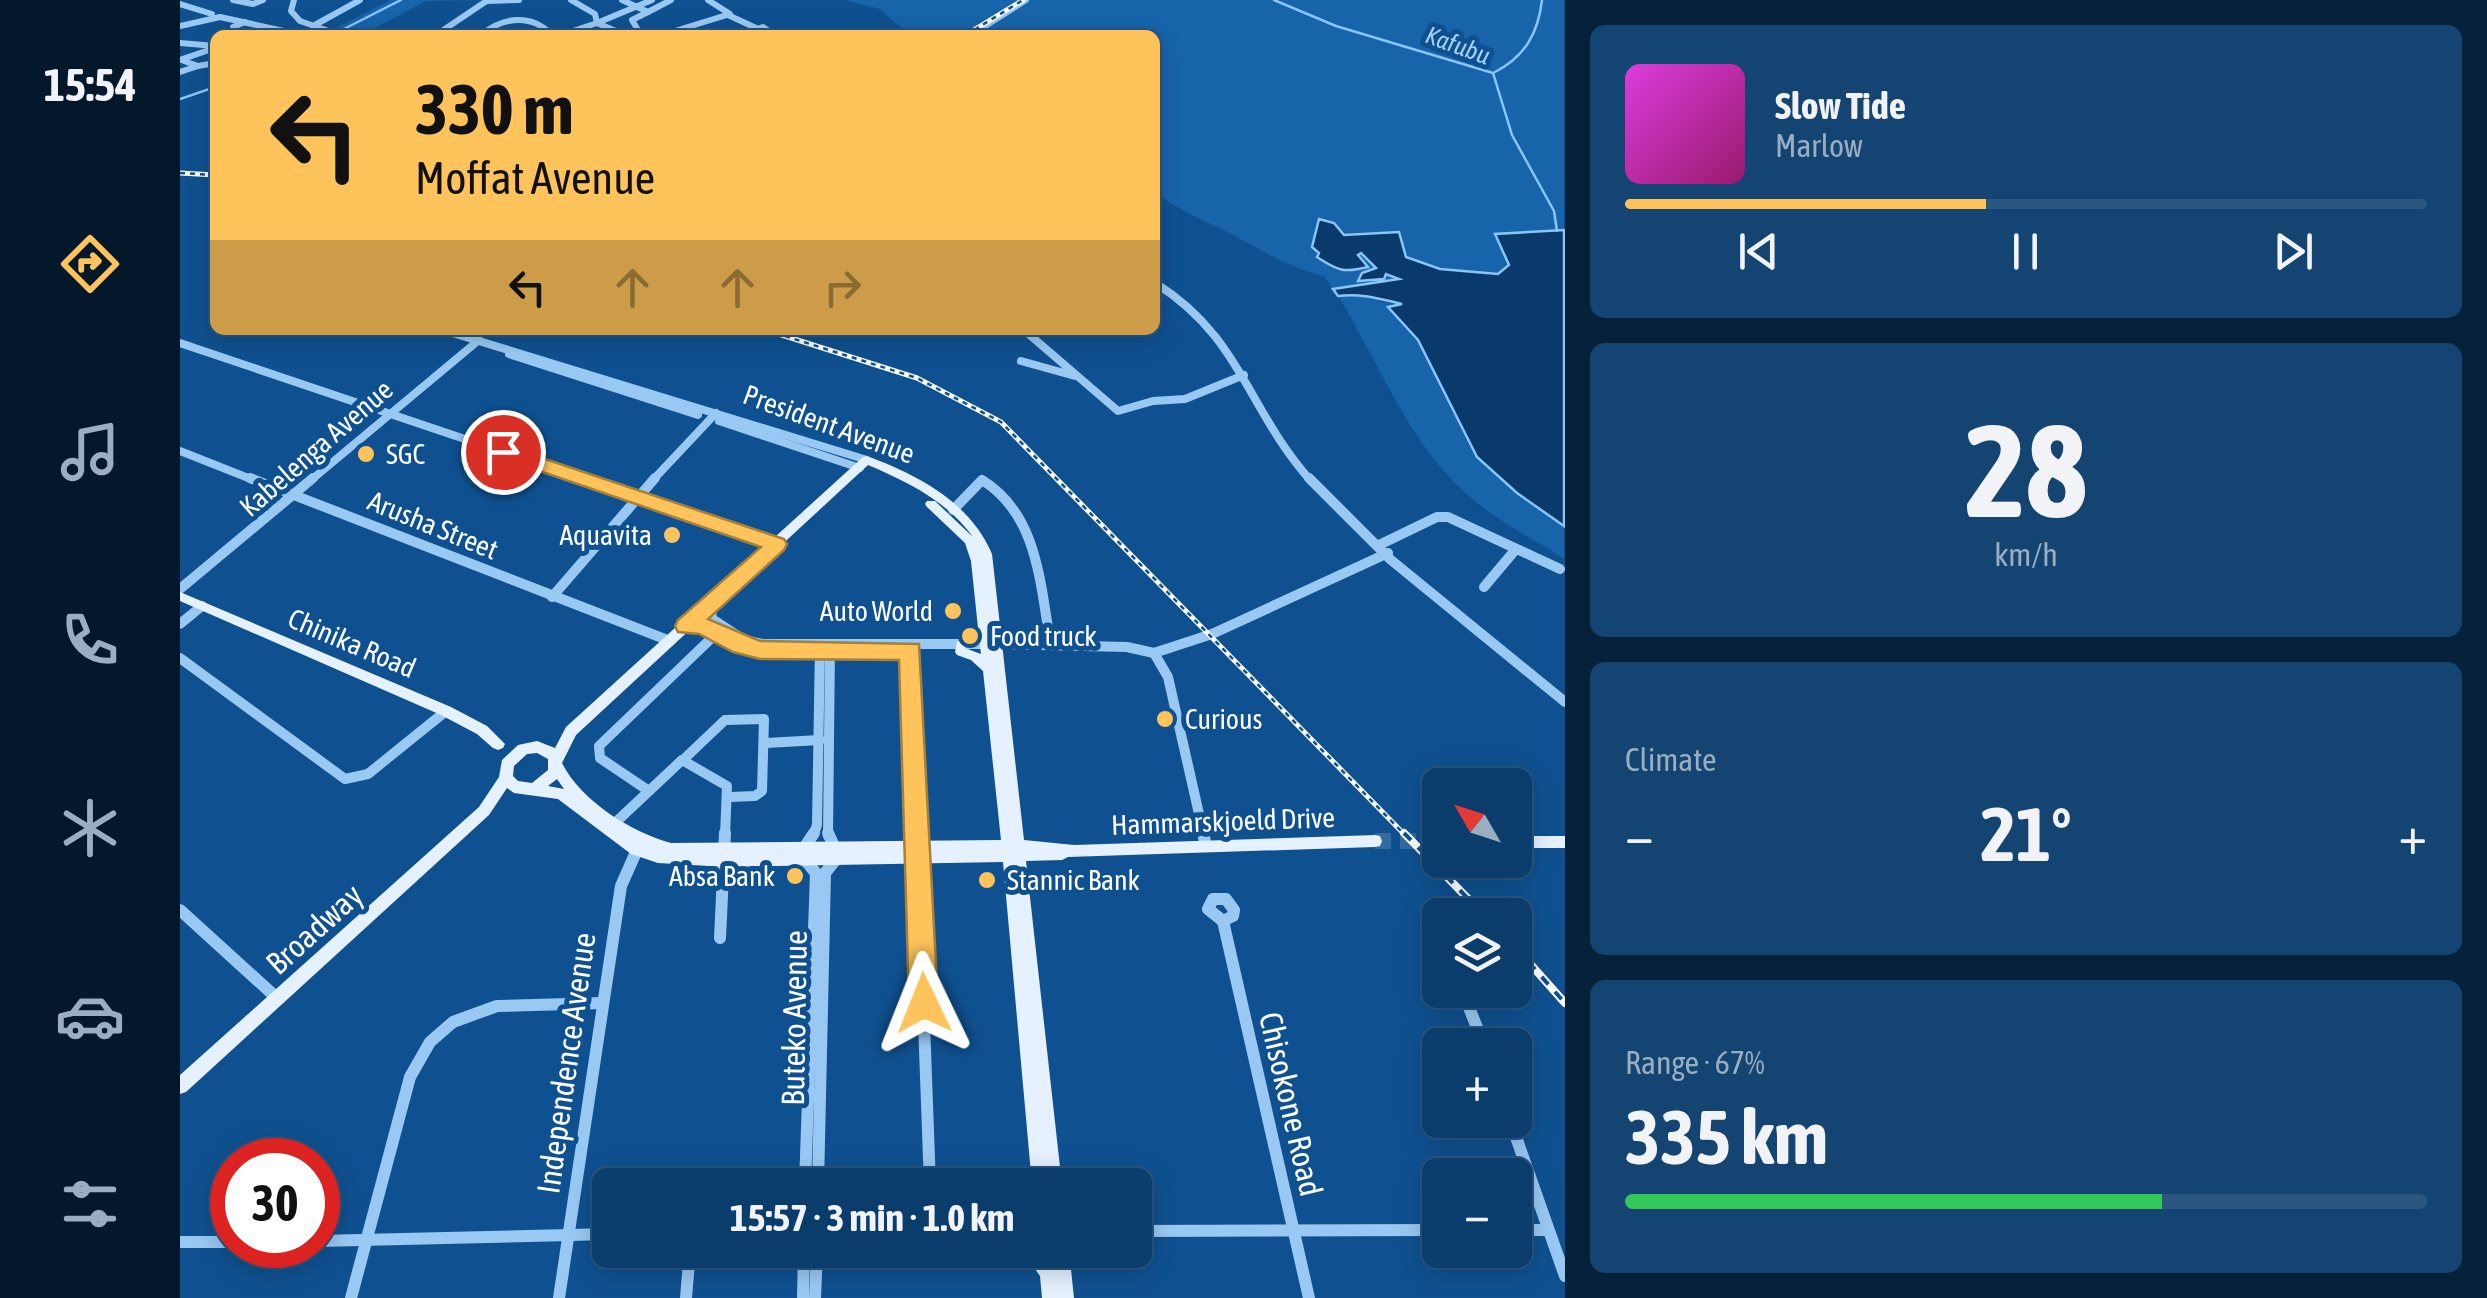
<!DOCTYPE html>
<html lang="en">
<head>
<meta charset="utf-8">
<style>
  body { margin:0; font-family:"Asap Condensed",sans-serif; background:#144472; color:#f1f3f6; height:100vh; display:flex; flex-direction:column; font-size:38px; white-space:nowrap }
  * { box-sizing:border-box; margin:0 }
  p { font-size:32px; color:#9aaec2 }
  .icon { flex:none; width:55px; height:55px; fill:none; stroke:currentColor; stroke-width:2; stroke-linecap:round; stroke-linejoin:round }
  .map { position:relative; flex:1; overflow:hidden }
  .panel { display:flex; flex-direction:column; gap:25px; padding:25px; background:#06223b; width:922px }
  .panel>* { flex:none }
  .hud { position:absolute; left:30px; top:30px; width:950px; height:305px; border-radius:15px; box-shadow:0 5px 25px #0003,0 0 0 2px #2b567f; background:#ffc35b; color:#111; overflow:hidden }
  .needle { width:65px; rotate:309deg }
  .buttons { position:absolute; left:1242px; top:768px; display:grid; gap:20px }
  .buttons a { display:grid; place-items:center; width:110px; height:110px; border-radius:15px; background:#0b3d6c; box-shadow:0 5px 25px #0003,0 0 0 2px #2b567f; font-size:50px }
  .speed { position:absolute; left:30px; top:1138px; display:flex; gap:20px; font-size:50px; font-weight:700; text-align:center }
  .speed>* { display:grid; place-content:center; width:130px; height:130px; border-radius:50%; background:#0b3d6c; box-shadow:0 5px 25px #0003,0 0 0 2px #2b567f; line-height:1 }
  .speed .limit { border:15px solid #d22; background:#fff; color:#111 }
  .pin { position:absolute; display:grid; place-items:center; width:85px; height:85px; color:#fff; margin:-42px; border:5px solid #fff; border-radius:50%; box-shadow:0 2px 10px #0007 }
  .me { position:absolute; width:110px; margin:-55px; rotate:358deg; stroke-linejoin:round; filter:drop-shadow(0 0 8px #0008) }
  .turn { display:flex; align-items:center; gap:35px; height:210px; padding:0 40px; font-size:45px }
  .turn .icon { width:130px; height:130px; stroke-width:2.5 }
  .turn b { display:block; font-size:70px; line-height:85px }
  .lanes { display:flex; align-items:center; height:95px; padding:0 40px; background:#0003; justify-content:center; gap:50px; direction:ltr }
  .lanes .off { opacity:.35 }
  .big { font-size:75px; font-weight:700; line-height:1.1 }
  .panel .widget { flex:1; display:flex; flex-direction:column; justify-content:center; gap:15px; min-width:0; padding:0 35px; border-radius:15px; background:#144472 }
  .panel .dial { align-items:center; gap:0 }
  .dial b { font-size:130px; line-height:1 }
  .song { display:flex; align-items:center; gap:30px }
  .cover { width:120px; height:120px; border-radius:15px; background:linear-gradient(135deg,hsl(300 70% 55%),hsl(320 70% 35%)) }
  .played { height:10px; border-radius:5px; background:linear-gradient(90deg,#ffc35b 45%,#2b567f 45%) }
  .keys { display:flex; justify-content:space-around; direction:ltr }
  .heat { display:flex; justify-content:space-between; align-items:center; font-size:55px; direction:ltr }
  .charge { height:15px; border-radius:8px; background:linear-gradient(90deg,#34c759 67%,#2b567f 0) }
  .trip { position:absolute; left:412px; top:1168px; width:560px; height:100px; border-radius:15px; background:#0b3d6c; box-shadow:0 5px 25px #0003,0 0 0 2px #2b567f; font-weight:700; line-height:100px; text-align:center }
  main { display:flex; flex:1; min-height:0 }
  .dock { display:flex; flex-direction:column; width:180px; justify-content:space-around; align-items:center; background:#04182b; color:#9aaec2 }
  .dock .icon { width:70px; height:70px }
  .dock .on { color:#ffc35b }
  .dock b { font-size:45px; color:#f1f3f6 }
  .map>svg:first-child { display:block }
  .green { fill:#1764ab }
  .water { fill:#093a6b; stroke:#8ac5f7; stroke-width:2.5 }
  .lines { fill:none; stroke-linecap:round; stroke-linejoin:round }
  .stream { stroke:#8ac5f7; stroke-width:2.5 }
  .major-tunnel { stroke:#336ba1; stroke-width:16; stroke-dasharray:16 9; stroke-linecap:butt }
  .minor-far3 { stroke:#99c9f3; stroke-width:6 }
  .minor-far2 { stroke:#99c9f3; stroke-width:8 }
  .minor-far1 { stroke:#99c9f3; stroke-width:10 }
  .minor { stroke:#99c9f3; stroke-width:12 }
  .major { fill:#e5f1ff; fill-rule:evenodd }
  .rail-far1-casing { stroke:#fff; stroke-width:5 }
  .rail-casing { stroke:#fff; stroke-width:8 }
  .rail-far1 { stroke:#0f5190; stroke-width:2.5; stroke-dasharray:5; stroke-linecap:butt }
  .rail { stroke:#0f5190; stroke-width:4; stroke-dasharray:10; stroke-linecap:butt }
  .route { fill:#ffc35b; stroke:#a67f3b; stroke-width:2.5 }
  .poi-dot { fill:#ffc35b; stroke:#0f5190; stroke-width:4 }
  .labels { text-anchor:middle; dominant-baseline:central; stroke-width:10; stroke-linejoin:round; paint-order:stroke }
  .far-water-label { font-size:25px; font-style:italic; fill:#a5d2fa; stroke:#0f5190 }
  .street-label { font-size:28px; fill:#fff; stroke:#0f5190 }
  .poi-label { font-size:28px; fill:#fff; stroke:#0f5190; text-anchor:start }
  .near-street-label { font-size:32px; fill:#fff; stroke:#0f5190 }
</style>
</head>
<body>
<main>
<nav class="dock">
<b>15:54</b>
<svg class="icon on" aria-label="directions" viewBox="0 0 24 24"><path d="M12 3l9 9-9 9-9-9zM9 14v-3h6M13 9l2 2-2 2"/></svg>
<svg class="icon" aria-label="music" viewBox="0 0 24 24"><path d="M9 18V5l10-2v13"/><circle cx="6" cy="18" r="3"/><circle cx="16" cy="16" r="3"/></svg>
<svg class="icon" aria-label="phone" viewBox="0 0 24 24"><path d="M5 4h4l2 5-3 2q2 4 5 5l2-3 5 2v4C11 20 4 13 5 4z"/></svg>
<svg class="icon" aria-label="climate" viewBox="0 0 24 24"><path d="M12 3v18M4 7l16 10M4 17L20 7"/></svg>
<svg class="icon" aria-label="car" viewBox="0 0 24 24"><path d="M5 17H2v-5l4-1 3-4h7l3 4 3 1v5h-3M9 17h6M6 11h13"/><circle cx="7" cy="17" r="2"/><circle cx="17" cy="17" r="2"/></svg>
<svg class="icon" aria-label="filters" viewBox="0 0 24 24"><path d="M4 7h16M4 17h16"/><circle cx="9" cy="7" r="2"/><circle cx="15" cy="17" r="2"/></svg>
</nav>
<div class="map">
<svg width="1385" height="1298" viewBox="0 0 1385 1298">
  <rect width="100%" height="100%" fill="#0f5190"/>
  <g class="green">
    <polygon points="211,0 305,0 246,1 182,35 142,35"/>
    <path d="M665,0H1384V230L1316,234L1329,265L1318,274L1260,269L1226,257L1218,232L1164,235L1154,223L1138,257L1158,271L1181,253L1197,268L1182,283L1203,279L1205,274H1214L1220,280L1153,289L1145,277C1102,265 1076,246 1037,227C1014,216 996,208 975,192V35H729L700,9Z"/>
    <path d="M1184,293L1200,302L1224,305L1209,308L1238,340L1271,402L1337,493L1384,526V559C1357,541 1326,526 1300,505C1230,451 1203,368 1158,296Z"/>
  </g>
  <path class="water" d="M1139,219L1154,223L1164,235L1219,232L1226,257L1260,269L1318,274L1329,265L1315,234L1384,230V526L1337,493L1297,457L1238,340L1208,307L1222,304C1200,299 1182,293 1158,296L1153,289L1219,279L1206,274L1204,279L1178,281L1182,273L1196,268L1181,253L1178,255L1188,267C1164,273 1158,271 1137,257L1139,253L1132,247Z"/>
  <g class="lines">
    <g class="stream">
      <polyline points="1094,0 1156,26 1313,73 1332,135 1374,211 1377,231"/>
      <polyline points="160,31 221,0"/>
      <path d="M1315,72C1345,56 1358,34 1362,0"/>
      <polyline points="0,99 35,87"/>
    </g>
    <polyline class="major-tunnel" points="1195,841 1260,841"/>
    <g class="minor-far3">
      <polyline points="53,0 73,4 83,0"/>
      <polyline points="114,0 111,11 120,21 160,35"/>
      <polyline points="391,0 415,14 417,23 472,0"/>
      <polyline points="442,0 468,12 452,20 461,35"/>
      <polyline points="306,1 339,0"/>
      <polyline points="0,4 32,14"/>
      <polyline points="468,12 491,0"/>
      <polyline points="548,15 576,28"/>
      <polyline points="0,26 40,17 113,33"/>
      <polyline points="133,26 180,0"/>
      <polyline points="53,35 53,27 65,22"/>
      <polyline points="256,35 308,0"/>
      <path d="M301,35C323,17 351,13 372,35"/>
      <polyline points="381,35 417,23 445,35"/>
      <polyline points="482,35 550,14 528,0"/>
      <polyline points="558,35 583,27 594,35"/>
      <polyline points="791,35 846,0"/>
      <polyline points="0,43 35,46"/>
      <polyline points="0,60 35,48"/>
      <polyline points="18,66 35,63"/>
      <polyline points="0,72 18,66 4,61"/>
    </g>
    <g class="minor-far2">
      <path d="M975,283C1061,336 1068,411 1131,481"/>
      <polyline points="263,330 687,460"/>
      <polyline points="844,330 938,411 973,401 1005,399 1064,375"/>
      <polyline points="0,343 409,481"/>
      <polyline points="329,354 518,415"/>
      <polyline points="841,361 895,376"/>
      <polyline points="539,421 680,468"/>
      <polyline points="0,451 76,481"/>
      <polyline points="130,481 299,340"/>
      <polyline points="472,481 536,413"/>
    </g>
    <g class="minor-far1">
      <polyline points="70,478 490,641"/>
      <polyline points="401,478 597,544"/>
      <polyline points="1129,478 1211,560 1385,702"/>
      <path d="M773,510L802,480C859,515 860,586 871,646"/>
      <polyline points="1199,545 1257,517 1268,517 1380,569"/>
      <polyline points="1304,587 1336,549"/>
      <polyline points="0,589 133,478"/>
      <polyline points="372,597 475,478"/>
      <polyline points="530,604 532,619 564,640 582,644 818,644 947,647 974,653"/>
      <polyline points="0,624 22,606"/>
      <polyline points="506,626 522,625 573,649"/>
      <polyline points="731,651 738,836"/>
      <polyline points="974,653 1032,634 1208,553"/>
      <polyline points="974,653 988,677 1024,836"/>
      <polyline points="0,658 165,779 188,774 266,711"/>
      <polyline points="586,743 640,740"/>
      <polyline points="504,759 545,720 584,719 582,791 575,796 550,797"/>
      <polyline points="469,791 420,758 419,746 540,630"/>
      <polyline points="436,822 502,760 547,786 545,836"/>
      <polyline points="633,836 637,825 640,645"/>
      <polyline points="648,836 650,646"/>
    </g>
    <g class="minor">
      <polyline points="648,833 655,848"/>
      <polyline points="737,833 750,1185"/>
      <polyline points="1023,833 1026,846"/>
      <polyline points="624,848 634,833"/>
      <polyline points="623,858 636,873 625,1185"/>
      <polygon points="1033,899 1046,899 1054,910 1053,916 1043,921 1028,909"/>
      <polyline points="0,910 98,999"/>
      <polyline points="1043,921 1129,1298"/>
      <polyline points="540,938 545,833"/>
      <polyline points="1282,990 1304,1045"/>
      <polyline points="1330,1120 1385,1276"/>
      <polyline points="638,1185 645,873 657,858"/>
      <polyline points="1335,1230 1368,1230"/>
      <polyline points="955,1231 1260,1230"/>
      <polyline points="138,1241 430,1234"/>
      <polyline points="0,1242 52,1242"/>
      <polyline points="171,1298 230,1077 250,1042 273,1022 317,1006 423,1003"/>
      <polyline points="379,1298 441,886 460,843"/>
      <polyline points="506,1298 510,1250"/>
      <polyline points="623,1298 624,1250"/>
      <polyline points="635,1298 637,1250"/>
    </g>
    <g class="major">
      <path d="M687,456C738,475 790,502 812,554L844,840L894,845L1195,835L1200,836L1202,841L1200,846L1195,847L888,857L882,860L846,861L882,1185H852L823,862L546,867L478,863L451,854L378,799L334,793L327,788L309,815L6,1092L0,1094V1075L299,807L319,777L322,760L338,745L357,741L375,748L386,727L683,457ZM688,465C728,482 767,501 793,537L755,501H747L745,504L747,507L785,543L791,561L798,628L777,642L775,652L777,655L791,660L803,671L821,840L491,843C451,832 401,801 382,763L396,735ZM799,639L801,654L785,648ZM357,753L368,759V770L352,783L338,781L333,776L334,766L347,754ZM377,779L384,789L368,786Z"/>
      <polygon points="0,592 271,707 307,726 325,744 323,748 318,750 313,748 297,734 261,715 0,601"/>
      <rect x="1335" y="836" width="50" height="12"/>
      <polygon points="842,1250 889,1250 894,1298 862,1298 860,1276"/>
    </g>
    <g class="rail-far1-casing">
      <g id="rail-far1">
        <polyline points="786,35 843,0"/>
        <polyline points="0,173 35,175"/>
        <polyline points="586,330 737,378 821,422 1226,836"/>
      </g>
    </g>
    <g class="rail-casing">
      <g id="rail">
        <polyline points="1224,833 1304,915"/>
        <polyline points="1335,947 1385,1003"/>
      </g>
    </g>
    <use href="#rail-far1" class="rail-far1"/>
    <use href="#rail" class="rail"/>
  </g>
  <polygon class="route" points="323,445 604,539 607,544 604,550 528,619 580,641 739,644 758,1003 754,1013 744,1017 734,1013 729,1003 719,660 580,659 553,652 519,634 498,632 495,626 498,620 581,547 316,456 313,452"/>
  <g class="poi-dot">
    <circle cx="186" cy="454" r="10"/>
    <circle cx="492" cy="535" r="10"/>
    <circle cx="773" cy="611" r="10"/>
    <circle cx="790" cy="636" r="10"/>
    <circle cx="985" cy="719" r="10"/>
    <circle cx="615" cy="876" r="10"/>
    <circle cx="807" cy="880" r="10"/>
  </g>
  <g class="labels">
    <g class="far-water-label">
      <text transform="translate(1278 45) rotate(20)">Kafubu</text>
    </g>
    <g class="street-label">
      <text transform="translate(649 424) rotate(20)">President Avenue</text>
      <text transform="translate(136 448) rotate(-41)">Kabelenga Avenue</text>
      <text transform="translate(253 525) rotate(22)">Arusha Street</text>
      <text transform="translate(172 643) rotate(23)">Chinika Road</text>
      <text transform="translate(1043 821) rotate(-2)">Hammarskjoeld Drive</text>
    </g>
    <g class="poi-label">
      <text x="206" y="454">SGC</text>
      <text x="472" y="535" text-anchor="end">Aquavita</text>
      <text x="753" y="611" text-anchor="end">Auto World</text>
      <text x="810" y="636">Food truck</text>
      <text x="1005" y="719">Curious</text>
      <text x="595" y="876" text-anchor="end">Absa Bank</text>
      <text x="827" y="880">Stannic Bank</text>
    </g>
    <g class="near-street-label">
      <text transform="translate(134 929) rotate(-42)">Broadway</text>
      <text transform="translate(614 1018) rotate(-89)">Buteko Avenue</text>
      <text transform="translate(386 1063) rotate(-82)">Independence Avenue</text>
      <text transform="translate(1111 1104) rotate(77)">Chisokone Road</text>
    </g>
  </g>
</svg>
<div class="buttons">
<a><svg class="needle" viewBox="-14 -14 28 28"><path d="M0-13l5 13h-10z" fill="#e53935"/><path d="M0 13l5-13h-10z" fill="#9aaec2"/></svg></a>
<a><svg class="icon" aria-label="layers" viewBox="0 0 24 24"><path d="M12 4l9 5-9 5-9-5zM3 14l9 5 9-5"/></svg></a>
<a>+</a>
<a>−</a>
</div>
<div class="speed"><div class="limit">30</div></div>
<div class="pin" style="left:323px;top:452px;background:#d93025"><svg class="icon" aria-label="arrive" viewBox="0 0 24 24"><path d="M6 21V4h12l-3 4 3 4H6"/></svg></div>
<svg class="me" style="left:744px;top:1003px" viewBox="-20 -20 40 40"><path d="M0-17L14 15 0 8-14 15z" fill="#ffc35b" stroke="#fff" stroke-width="4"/></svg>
<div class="trip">15:57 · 3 min · 1.0 km</div>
<div class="hud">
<div class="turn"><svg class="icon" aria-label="left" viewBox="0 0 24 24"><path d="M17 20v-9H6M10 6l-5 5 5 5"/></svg><div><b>330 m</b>Moffat Avenue</div></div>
<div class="lanes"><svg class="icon" aria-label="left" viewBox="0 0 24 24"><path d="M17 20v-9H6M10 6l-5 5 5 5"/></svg><svg class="icon off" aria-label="ahead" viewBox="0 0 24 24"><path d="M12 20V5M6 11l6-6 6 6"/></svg><svg class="icon off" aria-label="ahead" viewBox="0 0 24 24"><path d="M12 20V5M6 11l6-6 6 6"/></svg><svg class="icon off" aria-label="right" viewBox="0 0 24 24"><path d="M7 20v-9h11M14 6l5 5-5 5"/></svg></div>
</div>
</div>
<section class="panel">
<div class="widget">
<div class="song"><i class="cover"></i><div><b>Slow Tide</b><p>Marlow</p></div></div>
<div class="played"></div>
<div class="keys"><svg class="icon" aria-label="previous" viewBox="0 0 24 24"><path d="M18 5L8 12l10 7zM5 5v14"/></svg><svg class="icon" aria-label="pause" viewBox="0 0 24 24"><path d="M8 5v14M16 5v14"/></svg><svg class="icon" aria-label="next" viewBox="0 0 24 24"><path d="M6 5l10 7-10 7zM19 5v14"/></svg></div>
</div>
<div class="widget dial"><b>28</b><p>km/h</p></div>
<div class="widget"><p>Climate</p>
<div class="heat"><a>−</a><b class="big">21°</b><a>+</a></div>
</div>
<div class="widget"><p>Range · 67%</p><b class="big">335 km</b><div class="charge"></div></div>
</section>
</main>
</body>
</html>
